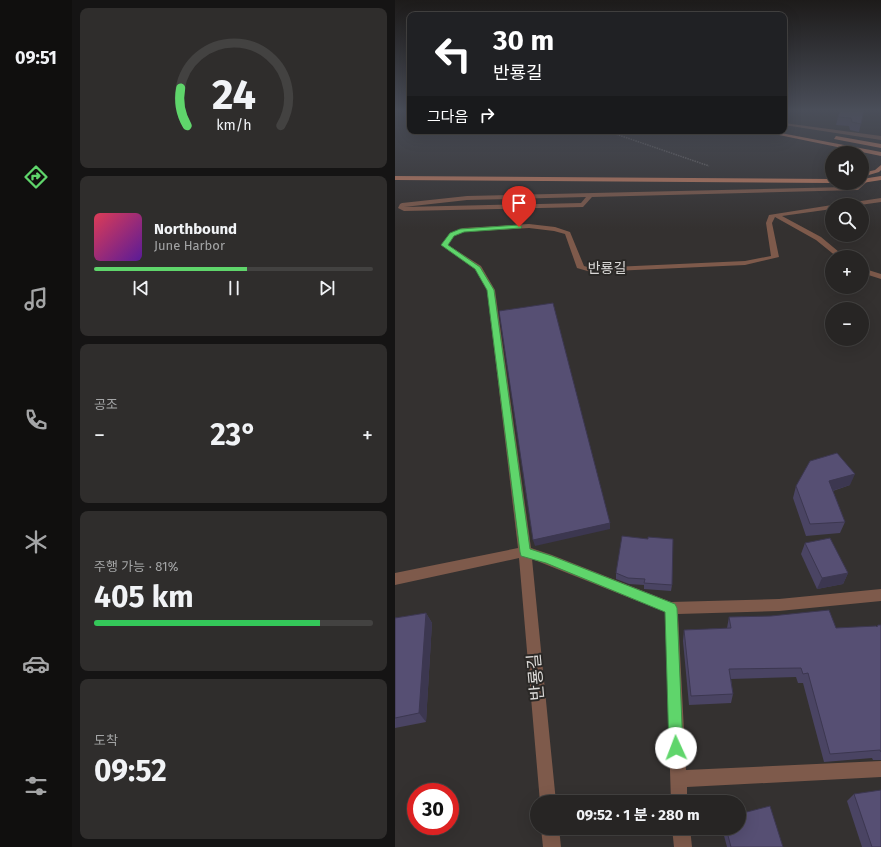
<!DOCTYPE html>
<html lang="ko">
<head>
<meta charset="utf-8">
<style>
  body { margin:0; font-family:"Fira Sans","Noto Sans KR",sans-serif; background:#2f2d2c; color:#f1f3f6; height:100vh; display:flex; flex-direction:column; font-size:15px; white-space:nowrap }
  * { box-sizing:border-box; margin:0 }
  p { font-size:13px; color:#a4a5a6 }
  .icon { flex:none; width:22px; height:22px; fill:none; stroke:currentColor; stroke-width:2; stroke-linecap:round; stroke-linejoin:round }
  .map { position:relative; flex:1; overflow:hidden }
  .side { display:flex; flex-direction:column; gap:8px; padding:8px; background:#151414; width:323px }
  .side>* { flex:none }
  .hud { position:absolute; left:12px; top:12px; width:380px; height:122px; border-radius:8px; box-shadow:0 4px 16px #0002,0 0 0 1px #434241; background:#202124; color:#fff; overflow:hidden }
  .buttons { position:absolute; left:430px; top:146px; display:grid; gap:8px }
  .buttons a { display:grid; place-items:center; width:44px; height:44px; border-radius:50%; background:#272524; box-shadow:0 4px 16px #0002,0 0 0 1px #434241; font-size:20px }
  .speed { position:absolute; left:12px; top:783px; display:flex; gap:8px; font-size:20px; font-weight:700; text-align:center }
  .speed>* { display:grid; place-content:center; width:52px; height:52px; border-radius:50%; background:#272524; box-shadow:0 4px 16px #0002,0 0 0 1px #434241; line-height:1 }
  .speed .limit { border:6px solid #d22; background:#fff; color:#111 }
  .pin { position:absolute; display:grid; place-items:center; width:34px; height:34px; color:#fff; margin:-41px -17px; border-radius:50% 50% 50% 0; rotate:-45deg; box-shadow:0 0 4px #0007 }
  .pin .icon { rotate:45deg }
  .me { position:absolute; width:44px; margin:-22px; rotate:358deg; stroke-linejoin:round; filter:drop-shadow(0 0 3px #0008) }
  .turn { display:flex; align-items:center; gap:14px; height:84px; padding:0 20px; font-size:18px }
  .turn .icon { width:52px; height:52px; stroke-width:2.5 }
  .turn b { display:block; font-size:28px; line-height:34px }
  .then { display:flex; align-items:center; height:38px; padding:0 20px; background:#0003; gap:8px; font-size:15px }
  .big { font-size:30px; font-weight:700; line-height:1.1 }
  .side .widget { flex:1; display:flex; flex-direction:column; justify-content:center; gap:6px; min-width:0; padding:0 14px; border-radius:8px; background:#2f2d2c }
  .side .dial { align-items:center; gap:0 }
  .dial svg { height:104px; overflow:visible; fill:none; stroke:#434241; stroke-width:7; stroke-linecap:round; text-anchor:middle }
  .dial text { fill:#f1f3f6; stroke:none }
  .song { display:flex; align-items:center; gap:12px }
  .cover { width:48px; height:48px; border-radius:6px; background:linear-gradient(135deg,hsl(350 70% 55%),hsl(270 70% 35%)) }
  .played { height:4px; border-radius:2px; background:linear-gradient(90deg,#5fd56b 55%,#434241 55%) }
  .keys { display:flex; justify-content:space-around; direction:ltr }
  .heat { display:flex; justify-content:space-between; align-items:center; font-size:22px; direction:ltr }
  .charge { height:6px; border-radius:3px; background:linear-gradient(90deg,#34c759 81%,#434241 0) }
  .trip { position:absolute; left:135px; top:795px; width:216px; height:40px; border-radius:20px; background:#272524; box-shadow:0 4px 16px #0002,0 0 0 1px #434241; font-weight:700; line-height:40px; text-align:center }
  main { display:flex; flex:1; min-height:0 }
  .menu { display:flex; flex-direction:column; width:72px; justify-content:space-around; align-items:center; background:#100f0e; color:#a4a5a6 }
  .menu .icon { width:28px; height:28px }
  .menu .selected { color:#5fd56b }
  .menu b { font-size:18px; color:#f1f3f6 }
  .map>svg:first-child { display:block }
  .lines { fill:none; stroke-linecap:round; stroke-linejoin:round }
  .path { stroke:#6c6968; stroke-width:1.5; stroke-dasharray:1.5 1; stroke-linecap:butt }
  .minor { fill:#7e5a4b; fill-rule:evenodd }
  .major { fill:#c77e60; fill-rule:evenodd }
  .wall { fill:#4a4463 }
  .shaded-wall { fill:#3c3750 }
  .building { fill:#564f73; stroke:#3c3750 }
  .route { fill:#5fd56b; stroke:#3e8a46 }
  .labels { text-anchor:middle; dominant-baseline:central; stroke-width:4; stroke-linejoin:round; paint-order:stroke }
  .street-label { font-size:14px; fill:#dad9d7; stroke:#2a2826 }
  .near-street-label { font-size:17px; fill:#dad9d7; stroke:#2a2826 }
</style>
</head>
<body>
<main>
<nav class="menu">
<b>09:51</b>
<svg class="icon selected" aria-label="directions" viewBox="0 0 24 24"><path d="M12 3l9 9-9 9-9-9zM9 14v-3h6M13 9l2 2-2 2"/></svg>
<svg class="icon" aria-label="music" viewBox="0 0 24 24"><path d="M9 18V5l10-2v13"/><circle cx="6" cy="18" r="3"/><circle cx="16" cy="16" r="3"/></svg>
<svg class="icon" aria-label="phone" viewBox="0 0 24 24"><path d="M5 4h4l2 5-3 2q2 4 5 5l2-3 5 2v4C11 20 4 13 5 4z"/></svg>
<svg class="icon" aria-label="climate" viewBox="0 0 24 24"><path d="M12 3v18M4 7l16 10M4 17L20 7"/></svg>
<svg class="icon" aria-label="car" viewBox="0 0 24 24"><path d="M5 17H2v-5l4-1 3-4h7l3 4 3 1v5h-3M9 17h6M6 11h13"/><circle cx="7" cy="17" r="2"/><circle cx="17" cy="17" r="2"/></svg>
<svg class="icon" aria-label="filters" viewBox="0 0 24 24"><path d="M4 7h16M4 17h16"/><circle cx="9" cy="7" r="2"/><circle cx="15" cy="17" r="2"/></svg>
</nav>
<section class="side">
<div class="widget dial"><svg viewBox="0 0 100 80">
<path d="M14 69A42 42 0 1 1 86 69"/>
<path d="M14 69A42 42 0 0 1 9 40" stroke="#5fd56b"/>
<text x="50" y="56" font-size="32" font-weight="700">24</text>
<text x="50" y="72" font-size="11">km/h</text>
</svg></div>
<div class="widget">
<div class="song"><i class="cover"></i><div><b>Northbound</b><p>June Harbor</p></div></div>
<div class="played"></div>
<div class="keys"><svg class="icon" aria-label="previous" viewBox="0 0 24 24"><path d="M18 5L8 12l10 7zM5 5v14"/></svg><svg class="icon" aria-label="pause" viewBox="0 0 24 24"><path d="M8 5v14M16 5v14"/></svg><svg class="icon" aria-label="next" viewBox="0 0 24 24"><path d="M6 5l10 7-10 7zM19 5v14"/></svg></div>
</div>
<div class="widget"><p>공조</p>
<div class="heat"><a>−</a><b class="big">23°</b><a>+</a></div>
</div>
<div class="widget"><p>주행 가능 · 81%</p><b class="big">405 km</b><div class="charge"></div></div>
<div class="widget"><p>도착</p><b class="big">09:52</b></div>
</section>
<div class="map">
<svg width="486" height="847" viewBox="0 0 486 847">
  <rect width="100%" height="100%" fill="#343130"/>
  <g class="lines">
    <polyline class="path" points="212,131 314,166"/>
    <g class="minor">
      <polygon points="389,123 486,136 486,140 389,125"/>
      <path d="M468,180L473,181L463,190L197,197L188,207L9,211L3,208L5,204L7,203L72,196L451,187L461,186L467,183ZM191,197L186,203L9,207L72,200Z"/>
      <polygon points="486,198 486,202 465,205 450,205 453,203"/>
      <polygon points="437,205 437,209 387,216 426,237 450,257 442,257 421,240 380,217 377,223 384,257 350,265 196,272 182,268 170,234 159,231 134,228 69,232 59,236 53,245 86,266 100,290 136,548 157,555 276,602 384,599 486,589 486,601 384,611 283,614 291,770 486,761 486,777 292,787 292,802 276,802 270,612 137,559 161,802 145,802 124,558 0,585 0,573 123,548 92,290 80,269 46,245 55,234 68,228 134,224 160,227 175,232 189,266 196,268 350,261 376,256 371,223 374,215"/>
      <polygon points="467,268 486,274 486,279 467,273"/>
      <polygon points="146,828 164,828 166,847 148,847"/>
      <polygon points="277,828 295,828 297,847 279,847"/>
    </g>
    <g class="major">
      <polygon points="365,131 375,131 486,152 486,156"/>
      <polygon points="441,136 486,144 486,148 439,139"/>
      <polygon points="486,165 486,170 484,172 467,177 467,173 480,170"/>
      <polygon points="0,176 437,179 437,183 0,180"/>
      <polygon points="486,176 486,180 467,183 467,179"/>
    </g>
  </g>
  <g class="wall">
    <polygon points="469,110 464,132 455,130 454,126 441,125 443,117"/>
    <polygon points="455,485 438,491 450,522 445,533 411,536 398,498 401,486"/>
    <polygon points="410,543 453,573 448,584 422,589 406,554"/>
    <polygon points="221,573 277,585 276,591 249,589 249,585 234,584 221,579"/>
    <polygon points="31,613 37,623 31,722 0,728 0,618"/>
    <polygon points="334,617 441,628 482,627 483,625 486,625 486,760 478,760 477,758 429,762 408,683 403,683 401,677 336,679 338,694 336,703 294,705 288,641 289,630 332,628"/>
    <polygon points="459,794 486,847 467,847 452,801"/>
    <polygon points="327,828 344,828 388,847 332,847"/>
  </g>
  <g class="shaded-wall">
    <polygon points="460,474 455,485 430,493 434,481"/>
    <polygon points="215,523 215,529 140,546 138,540"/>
    <polygon points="453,573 448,584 422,589 427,578"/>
    <polygon points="31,613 37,623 31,722 24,713"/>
  </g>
  <g class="building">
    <polygon points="445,110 469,110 466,124 457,122 456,118 443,117"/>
    <polygon points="158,303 215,523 138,540 104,311"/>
    <polygon points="442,453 460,474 434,481 450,522 415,524 401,486 415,461"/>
    <polygon points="227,536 253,539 253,537 278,539 277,585 249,583 250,579 233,578 221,573"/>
    <polygon points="435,538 453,573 427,578 410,543"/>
    <polygon points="434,610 441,628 481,626 482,627 483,625 486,625 486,752 485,750 435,754 413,673 408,674 406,668 334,669 338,694 296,696 289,630 336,628 334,617 376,616"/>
    <polygon points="31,613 24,713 0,718 0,618"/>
    <polygon points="486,790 486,847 477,847 459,794"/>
    <polygon points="375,806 388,847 336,847 331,828 344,828 344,814"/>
  </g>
  <linearGradient id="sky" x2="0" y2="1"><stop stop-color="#1d1b1a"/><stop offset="0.48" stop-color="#4a4e59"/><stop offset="1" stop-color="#4a4e59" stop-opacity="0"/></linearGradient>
  <rect width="486" height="229" fill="url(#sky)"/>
  <polygon class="route" points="124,225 127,227 126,228 69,232 59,236 53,245 85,267 99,290 135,549 157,556 280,604 282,608 288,748 286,753 281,755 276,753 274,748 270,612 151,563 126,556 125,552 92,290 80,269 46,245 55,233 65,229"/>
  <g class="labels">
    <g class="street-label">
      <text x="212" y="268">반룡길</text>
    </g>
    <g class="near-street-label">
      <text transform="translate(141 677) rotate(-95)">반룡길</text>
    </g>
  </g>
</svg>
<div class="buttons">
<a><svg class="icon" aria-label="sound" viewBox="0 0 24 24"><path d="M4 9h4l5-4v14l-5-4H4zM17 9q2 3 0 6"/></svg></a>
<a><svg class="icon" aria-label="search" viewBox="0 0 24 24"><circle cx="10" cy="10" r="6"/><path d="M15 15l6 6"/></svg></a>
<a>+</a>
<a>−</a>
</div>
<div class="speed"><div class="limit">30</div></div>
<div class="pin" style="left:124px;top:227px;background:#d93025"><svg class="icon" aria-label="arrive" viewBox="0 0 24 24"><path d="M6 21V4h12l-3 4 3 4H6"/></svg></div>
<svg class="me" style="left:281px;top:748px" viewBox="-20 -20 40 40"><circle r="19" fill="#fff"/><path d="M0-13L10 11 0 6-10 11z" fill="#5fd56b"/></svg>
<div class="trip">09:52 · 1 분 · 280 m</div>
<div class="hud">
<div class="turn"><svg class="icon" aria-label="left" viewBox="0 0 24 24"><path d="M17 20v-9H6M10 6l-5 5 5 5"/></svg><div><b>30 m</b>반룡길</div></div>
<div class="then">그다음<svg class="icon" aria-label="right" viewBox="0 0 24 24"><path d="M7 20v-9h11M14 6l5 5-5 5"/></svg></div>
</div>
</div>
</main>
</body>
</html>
